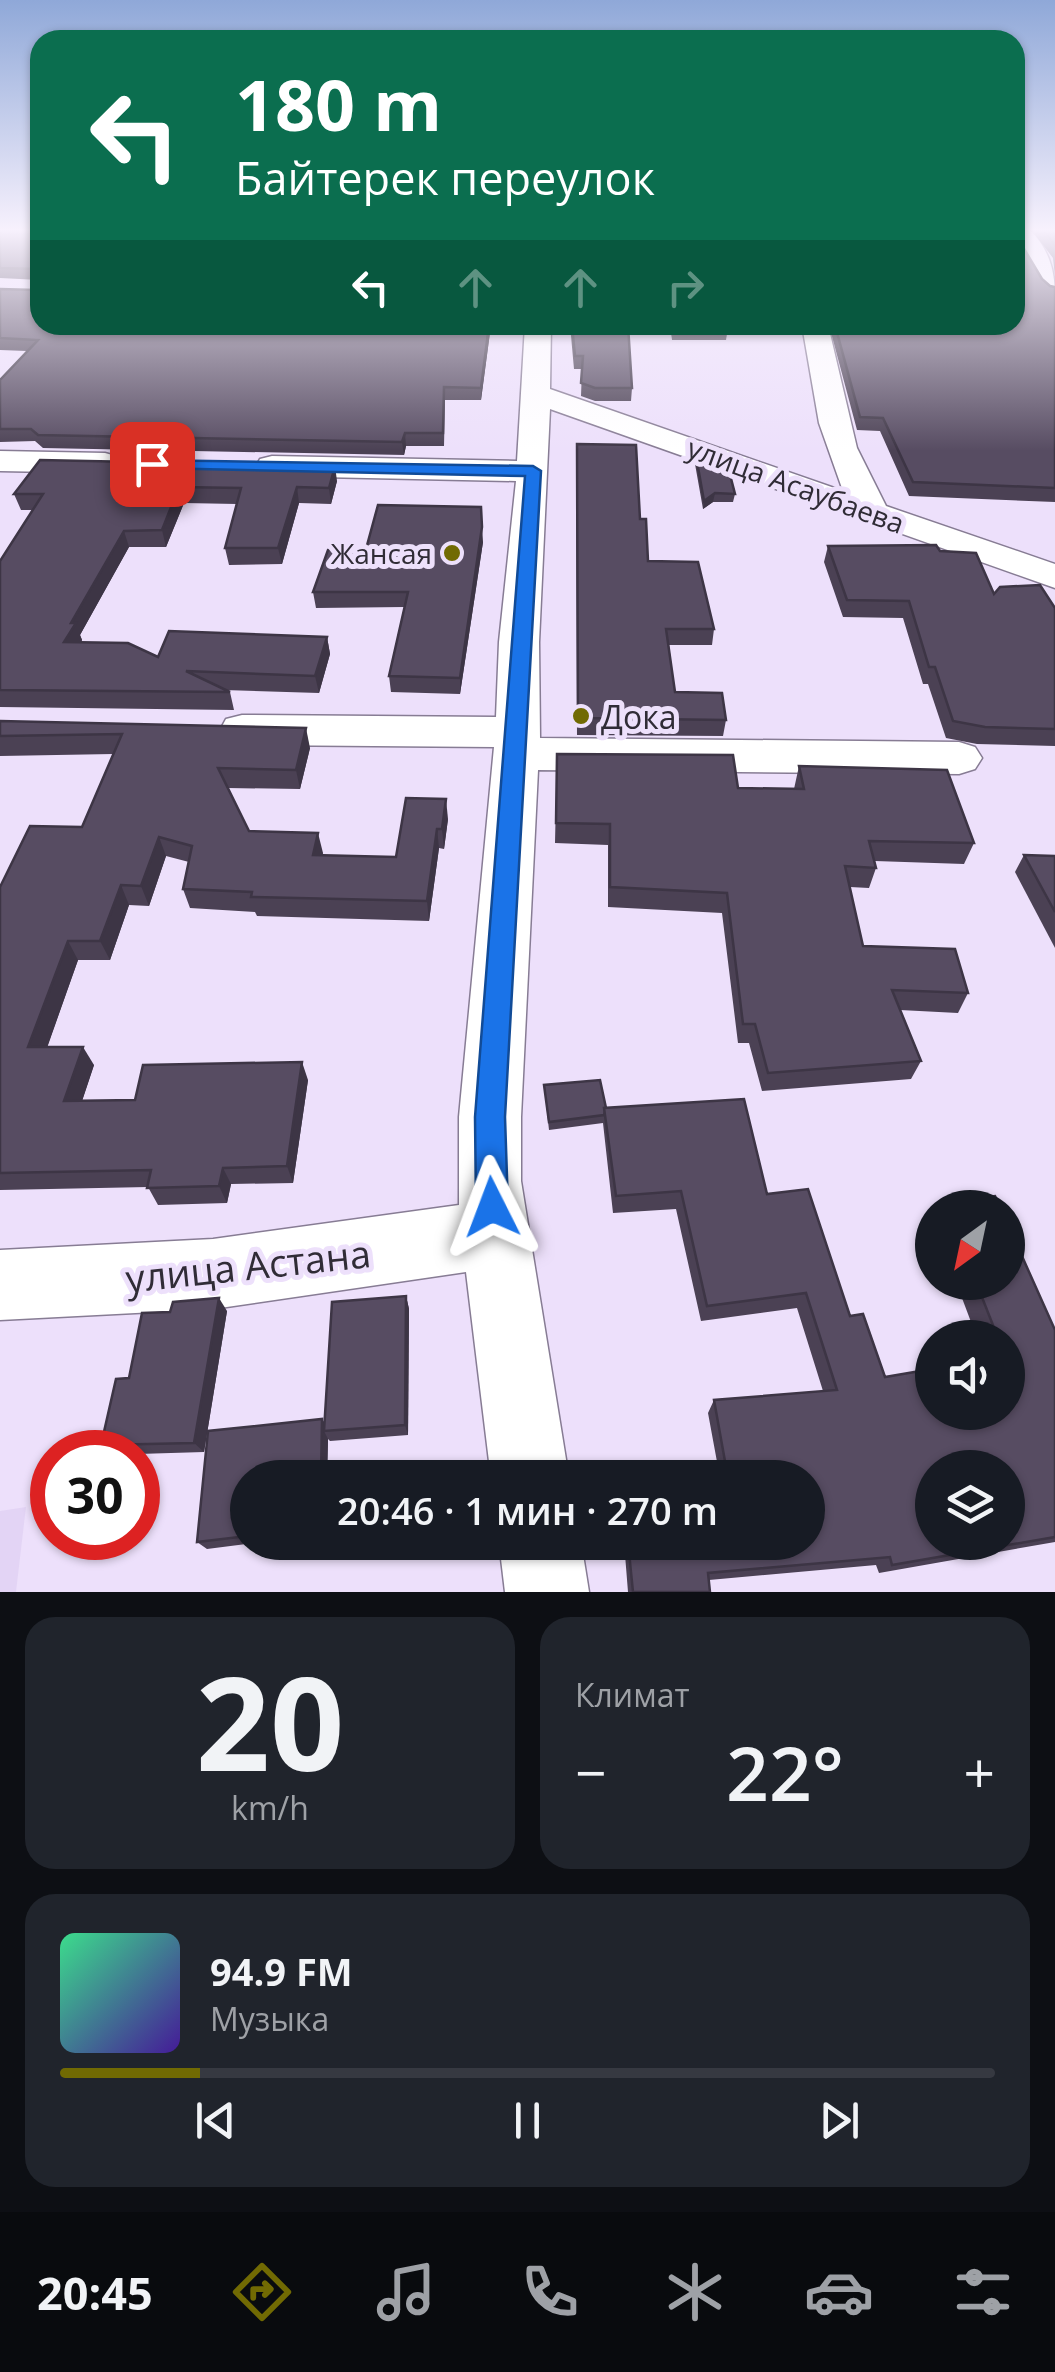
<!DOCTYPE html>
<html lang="ru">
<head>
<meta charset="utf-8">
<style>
  body { margin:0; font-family:"Open Sans",sans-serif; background:#20242c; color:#f1f3f6; height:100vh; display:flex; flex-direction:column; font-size:38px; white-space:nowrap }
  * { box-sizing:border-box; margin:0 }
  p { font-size:32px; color:#9ea1a6 }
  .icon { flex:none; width:55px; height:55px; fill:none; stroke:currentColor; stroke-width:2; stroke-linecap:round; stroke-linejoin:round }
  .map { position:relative; height:1592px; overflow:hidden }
  .panel { display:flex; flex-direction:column; gap:25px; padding:25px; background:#0d0f14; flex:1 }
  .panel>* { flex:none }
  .guide { position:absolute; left:30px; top:30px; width:995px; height:305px; border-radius:30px; box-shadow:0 2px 8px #0004; background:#0b6e4f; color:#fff; overflow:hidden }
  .needle { width:65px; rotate:213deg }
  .controls { position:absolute; left:915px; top:1190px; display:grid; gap:20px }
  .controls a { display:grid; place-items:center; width:110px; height:110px; border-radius:50%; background:#171b24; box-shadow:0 2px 8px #0004; font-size:50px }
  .speed { position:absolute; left:30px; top:1430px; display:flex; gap:20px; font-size:50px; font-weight:700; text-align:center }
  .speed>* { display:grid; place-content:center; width:130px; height:130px; border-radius:50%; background:#171b24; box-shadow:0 2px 8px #0004; line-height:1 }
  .speed .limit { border:15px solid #d22; background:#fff; color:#111 }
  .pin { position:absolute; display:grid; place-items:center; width:85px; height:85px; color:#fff; margin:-42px; border-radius:20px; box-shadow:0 5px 15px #0006 }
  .me { position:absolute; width:110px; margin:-55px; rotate:357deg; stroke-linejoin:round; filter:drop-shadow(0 0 8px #0008) }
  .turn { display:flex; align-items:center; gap:35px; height:210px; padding:0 40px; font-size:45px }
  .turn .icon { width:130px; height:130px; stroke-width:2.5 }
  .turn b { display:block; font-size:70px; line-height:85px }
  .lanes { display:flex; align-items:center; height:95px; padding:0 40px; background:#0003; justify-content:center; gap:50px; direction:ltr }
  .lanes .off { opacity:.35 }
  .big { font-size:75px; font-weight:600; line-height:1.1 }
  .panel .tile { flex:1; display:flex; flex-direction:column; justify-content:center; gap:15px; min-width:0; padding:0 35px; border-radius:30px; background:#20242c }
  .panel .dial { align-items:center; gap:0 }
  .dial b { font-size:130px; line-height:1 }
  .song { display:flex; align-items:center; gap:30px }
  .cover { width:120px; height:120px; border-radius:15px; background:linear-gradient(135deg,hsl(150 70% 55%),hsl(260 70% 35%)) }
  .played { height:10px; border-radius:5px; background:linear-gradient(90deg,#716a03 15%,#363941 15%) }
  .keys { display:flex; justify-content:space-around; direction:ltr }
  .heat { display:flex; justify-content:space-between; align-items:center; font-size:55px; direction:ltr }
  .panel .tiles { flex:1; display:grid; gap:25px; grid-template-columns:1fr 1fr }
  .tile:last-child { grid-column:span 2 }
  .trip { position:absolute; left:230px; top:1460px; width:595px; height:100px; border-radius:50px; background:#171b24; box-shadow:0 2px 8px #0004; font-weight:600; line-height:100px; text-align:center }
  .dock { display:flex; height:160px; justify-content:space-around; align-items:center; background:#090b0e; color:#9ea1a6 }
  .dock .icon { width:70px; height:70px }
  .dock .on { color:#716a03 }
  .dock b { font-size:45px; color:#f1f3f6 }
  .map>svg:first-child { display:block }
  .built { fill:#e3d4f5 }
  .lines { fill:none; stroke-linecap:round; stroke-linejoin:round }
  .street-casing { stroke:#877c94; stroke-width:3 }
  .street { fill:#fff; fill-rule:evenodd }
  .wall { fill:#4b4154 }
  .shaded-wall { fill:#3d3545 }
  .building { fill:#574c62; stroke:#3d3545; stroke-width:2.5; fill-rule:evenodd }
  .route { fill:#1a73e8; stroke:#114b97; stroke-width:2.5 }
  .poi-dot { fill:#716a03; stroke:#ede0fb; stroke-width:4 }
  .labels { text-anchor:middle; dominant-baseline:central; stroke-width:10; stroke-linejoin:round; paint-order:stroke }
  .far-street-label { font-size:28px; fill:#302c36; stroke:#ede0fb }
  .far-poi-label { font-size:28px; fill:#302c36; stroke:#ede0fb; text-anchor:end }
  .poi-label { font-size:32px; fill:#302c36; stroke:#ede0fb; text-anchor:start }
  .near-street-label { font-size:38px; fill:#302c36; stroke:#ede0fb }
</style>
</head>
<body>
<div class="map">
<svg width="1055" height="1592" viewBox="0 0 1055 1592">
  <rect width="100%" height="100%" fill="#ede0fb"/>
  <polygon class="built" points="26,1507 16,1592 0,1592 0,1511"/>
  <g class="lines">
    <g class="street-casing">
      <g id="street">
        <path d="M1015,228H1028C1049,249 1055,269 1055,298C1037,294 1015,245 1015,228Z"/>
        <polygon points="525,325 551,325 550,389 843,491 819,423 802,325 828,325 857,448 886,506 1055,564 1055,588 550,409 539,642 540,738 959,742 975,747 982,758 975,769 959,774 538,770 521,1117 521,1181 569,1478 491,1478 466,1272 213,1309 0,1320 0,1250 213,1239 459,1205 459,1117 494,747 242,745 226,741 220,730 226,719 242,715 496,717 499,642 516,481 272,476 260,473 256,466 260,459 272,456 517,461"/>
        <polygon points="0,451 105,453 116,456 121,463 116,470 105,473 0,471"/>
        <polygon points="499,1542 581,1542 589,1592 505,1592"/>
      </g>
    </g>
    <use href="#street" class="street"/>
  </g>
  <g class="wall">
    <polygon points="0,228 40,228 40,280 0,278"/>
    <polygon points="1030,228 1055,228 1055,276 1053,258"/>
    <polygon points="1023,247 1042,279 1050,286 1055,287 1055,502 909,496 880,431 857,430 829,325 1015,325"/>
    <polygon points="0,289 40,325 491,325 481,400 445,400 444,446 406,446 404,455 43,448 35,441 0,442 0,380 27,351 0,350"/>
    <polygon points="570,325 628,325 632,388 631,401 595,401 581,396 582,369 574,369"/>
    <polygon points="670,325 727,325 728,328 726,340 672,340"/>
    <polygon points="696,456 735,494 733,502 713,502 703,509 695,464"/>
    <polygon points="576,458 640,519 648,561 714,629 712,645 669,645 675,692 726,720 723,736 577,735"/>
    <polygon points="337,481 331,504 299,503 282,564 229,565 225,548 237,504 184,503 166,547 129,547 80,635 82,640 81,642 158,657 327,637 330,654 319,693 224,690 230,692 234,710 0,707 0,561 33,510 21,510 14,494"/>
    <polygon points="483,542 460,694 391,692 389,676 404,607 316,608 313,592 366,549"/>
    <polygon points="828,546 940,551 994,594 1055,608 1055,746 977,744 946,738 928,684 923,684 903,618 843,617 824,562"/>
    <polygon points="0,721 310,748 300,789 228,788 249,831 323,853 322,855 396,857 448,819 444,849 439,848 429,921 257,916 255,912 190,908 183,889 189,862 166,856 149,906 129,905 110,960 78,960 47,1047 94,1065 82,1101 135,1100 308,1080 293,1183 231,1184 227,1203 158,1205 148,1187 0,1190 0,887 82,827 113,754 0,756"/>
    <polygon points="557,754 738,788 794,789 799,766 974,843 964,864 875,861 876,868 869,888 850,887 863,946 968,993 958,1013 900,1010 921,1061 911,1079 762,1091 749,1043 738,1043 722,913 608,907 608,845 555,843"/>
    <polygon points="1024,855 1055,856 1055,948 1015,872"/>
    <polygon points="544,1085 606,1108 767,1194 850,1316 885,1377 1008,1412 1008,1338 977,1338 956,1282 1008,1282 1055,1330 1055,1542 879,1573 876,1565 709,1580 710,1592 628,1592 624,1542 808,1542 808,1478 720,1478 708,1413 714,1400 823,1391 797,1308 701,1321 676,1209 613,1213 603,1123 549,1130"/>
    <polygon points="406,1296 409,1309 408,1435 330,1441 328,1439 327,1478 248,1478 248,1542 261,1542 207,1549 197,1542 208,1431 322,1419 324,1422 332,1302"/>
    <polygon points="227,1311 204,1452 138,1454 138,1452 111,1452 101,1445 129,1378 170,1312"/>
  </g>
  <g class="shaded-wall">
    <polygon points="489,325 491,325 481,400 481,388"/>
    <polygon points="405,433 406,446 404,455 402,442"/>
    <polygon points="335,466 337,481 331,504 329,488"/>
    <polygon points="179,487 184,503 166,547 162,530"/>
    <polygon points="297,487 299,503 282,564 278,548"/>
    <polygon points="715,493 713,502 703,509 704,501"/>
    <polygon points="482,527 483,542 460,694 460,678"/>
    <polygon points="124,531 129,547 80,635 82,640 71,659 64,642 71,623"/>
    <polygon points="327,637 330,654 319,693 315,676"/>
    <polygon points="306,728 310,748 300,789 296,770"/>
    <polygon points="446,799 448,819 444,849 442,829"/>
    <polygon points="437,829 439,848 429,921 427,901"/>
    <polygon points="318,833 323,853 317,874 313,855"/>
    <polygon points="159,837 166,856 149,906 141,886"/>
    <polygon points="121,885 129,905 110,960 100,941"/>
    <polygon points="68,941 78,960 41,1065 28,1047"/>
    <polygon points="83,1047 94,1065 76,1119 64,1101"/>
    <polygon points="302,1062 308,1080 293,1183 287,1166"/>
    <polygon points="223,1168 231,1184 227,1203 219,1186"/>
    <polygon points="406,1296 409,1309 408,1435 405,1425"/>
    <polygon points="219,1298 227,1311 204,1452 194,1443"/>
    <polygon points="322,1419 328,1429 324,1431 328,1439 327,1478 321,1478"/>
  </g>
  <g class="building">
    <polygon points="0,228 40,228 40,284 39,269 0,268"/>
    <polygon points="1015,228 1017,228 1023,247 1042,279 1050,286 1055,287 1055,488 913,482 883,418 860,417 835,325 1015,325"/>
    <polygon points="1042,228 1055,228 1055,245"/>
    <polygon points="40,286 40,325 489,325 481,388 444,387 443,433 405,433 402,442 38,435 31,429 0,429 0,380 38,340 0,338 0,289 36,290"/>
    <polygon points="572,325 628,325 632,388 595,388 581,383 583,356 575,356"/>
    <polygon points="673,325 727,325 728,328 674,328"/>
    <polygon points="577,444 636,445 640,519 646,519 648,561 698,562 714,629 666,629 675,692 722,693 726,720 578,718"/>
    <polygon points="696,456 728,467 735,494 715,493 704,501"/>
    <polygon points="40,460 335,466 329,488 297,487 278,548 225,548 241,488 179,487 162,530 124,531 71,623 76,623 64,642 128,643 158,657 169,631 327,637 315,676 186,671 230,692 0,690 0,561 43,494 14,494"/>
    <polygon points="378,505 481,507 482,527 460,678 389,676 408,592 313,592 328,550 366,549"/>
    <polygon points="936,545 940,551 976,553 994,594 1000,587 1040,585 1055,608 1055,729 985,727 953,721 935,667 929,667 909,601 847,600 828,546"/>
    <polygon points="0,721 306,728 296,770 218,768 249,831 318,833 313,855 396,857 406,798 446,799 442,829 437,829 427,901 251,897 252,892 183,889 192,846 159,837 141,886 121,885 100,941 68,941 28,1047 83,1047 64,1101 135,1100 143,1065 302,1062 287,1166 223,1168 219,1186 147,1188 151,1170 0,1173 0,887 30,826 82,827 122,734 0,736"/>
    <polygon points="557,754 733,755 738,788 804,789 799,766 947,770 974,843 869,841 876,868 845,866 863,946 955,949 968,993 892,990 921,1061 768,1073 755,1024 743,1024 727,893 610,887 610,824 556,823"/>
    <polygon points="1024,855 1055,856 1055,912"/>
    <polygon points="600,1080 606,1108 604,1115 549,1122 544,1085"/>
    <path d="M744,1099L767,1194L808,1189L850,1316L863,1314L885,1377L932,1369V1412H1008V1338H998L976,1282H1008V1225L1055,1330V1537L892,1565L890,1557L708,1573L710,1592H633L628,1542H808V1478H728L714,1400L837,1390L806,1293L707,1306L681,1191L616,1196L604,1108ZM932,1468H1008V1542H932Z"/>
    <polygon points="995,1196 1000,1208 945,1208 943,1202"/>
    <polygon points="406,1296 405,1425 324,1431 332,1302"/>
    <polygon points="219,1298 194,1443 101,1445 116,1379 129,1378 142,1313 170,1312 173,1302"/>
    <polygon points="322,1419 321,1478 248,1478 248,1536 197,1542 208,1431"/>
  </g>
  <linearGradient id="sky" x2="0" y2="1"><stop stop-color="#8fa8d8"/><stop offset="0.51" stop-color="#f7f1fd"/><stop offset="1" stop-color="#f7f1fd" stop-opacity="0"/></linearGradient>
  <rect width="1055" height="451" fill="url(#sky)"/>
  <polygon class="route" points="147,460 533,466 541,471 505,1117 508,1207 503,1218 492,1223 481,1218 476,1207 475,1117 525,476 152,468 147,467"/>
  <g class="poi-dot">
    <circle cx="452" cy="553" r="10"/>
    <circle cx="581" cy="716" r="10"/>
  </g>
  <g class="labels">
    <g class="far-street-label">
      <text transform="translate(796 485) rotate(20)">улица Асаубаева</text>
    </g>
    <g class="far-poi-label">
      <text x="432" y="553">Жансая</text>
    </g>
    <g class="poi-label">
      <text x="601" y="716">Дока</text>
    </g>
    <g class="near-street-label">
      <text transform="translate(248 1265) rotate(-6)">улица Астана</text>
    </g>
  </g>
</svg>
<div class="controls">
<a><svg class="needle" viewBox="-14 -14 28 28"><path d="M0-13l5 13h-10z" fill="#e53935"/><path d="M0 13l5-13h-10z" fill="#9ea1a6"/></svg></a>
<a><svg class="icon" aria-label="sound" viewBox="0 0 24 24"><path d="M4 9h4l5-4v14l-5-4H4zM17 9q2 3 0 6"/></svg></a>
<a><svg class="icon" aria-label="layers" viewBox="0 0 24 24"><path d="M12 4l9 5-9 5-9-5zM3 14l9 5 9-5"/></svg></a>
</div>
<div class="speed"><div class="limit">30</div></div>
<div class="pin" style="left:152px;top:464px;background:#d93025"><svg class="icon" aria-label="arrive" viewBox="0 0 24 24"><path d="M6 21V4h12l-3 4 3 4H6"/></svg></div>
<svg class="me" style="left:492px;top:1207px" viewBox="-20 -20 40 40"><path d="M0-17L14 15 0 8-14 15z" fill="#1a73e8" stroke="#fff" stroke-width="4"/></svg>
<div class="trip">20:46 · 1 мин · 270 m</div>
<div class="guide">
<div class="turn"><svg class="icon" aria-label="left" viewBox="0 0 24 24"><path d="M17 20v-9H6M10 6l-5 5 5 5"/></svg><div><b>180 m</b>Байтерек переулок</div></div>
<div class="lanes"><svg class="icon" aria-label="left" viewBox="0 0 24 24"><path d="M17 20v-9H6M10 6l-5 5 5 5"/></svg><svg class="icon off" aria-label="ahead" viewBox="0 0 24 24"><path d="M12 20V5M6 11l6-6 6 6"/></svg><svg class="icon off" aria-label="ahead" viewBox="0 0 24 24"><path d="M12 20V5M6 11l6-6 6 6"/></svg><svg class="icon off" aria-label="right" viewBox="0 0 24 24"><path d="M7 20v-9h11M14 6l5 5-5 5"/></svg></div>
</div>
</div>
<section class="panel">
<div class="tiles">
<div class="tile dial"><b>20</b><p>km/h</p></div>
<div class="tile"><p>Климат</p>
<div class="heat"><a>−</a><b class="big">22°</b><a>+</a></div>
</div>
<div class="tile">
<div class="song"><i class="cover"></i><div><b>94.9 FM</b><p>Музыка</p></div></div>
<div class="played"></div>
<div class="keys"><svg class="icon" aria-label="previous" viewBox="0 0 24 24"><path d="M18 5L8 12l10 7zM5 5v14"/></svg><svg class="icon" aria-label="pause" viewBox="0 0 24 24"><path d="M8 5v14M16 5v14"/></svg><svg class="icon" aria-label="next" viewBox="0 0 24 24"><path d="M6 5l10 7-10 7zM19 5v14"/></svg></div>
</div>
</div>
</section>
<nav class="dock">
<b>20:45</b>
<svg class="icon on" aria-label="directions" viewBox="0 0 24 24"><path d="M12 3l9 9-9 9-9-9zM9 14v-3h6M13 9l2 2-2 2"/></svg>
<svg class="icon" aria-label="music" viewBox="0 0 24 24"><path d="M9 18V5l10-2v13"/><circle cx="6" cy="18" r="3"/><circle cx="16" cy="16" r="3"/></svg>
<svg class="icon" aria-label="phone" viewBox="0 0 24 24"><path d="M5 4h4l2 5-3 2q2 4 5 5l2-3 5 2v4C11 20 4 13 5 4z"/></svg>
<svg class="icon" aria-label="climate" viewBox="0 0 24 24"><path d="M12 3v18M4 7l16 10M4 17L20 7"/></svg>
<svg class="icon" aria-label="car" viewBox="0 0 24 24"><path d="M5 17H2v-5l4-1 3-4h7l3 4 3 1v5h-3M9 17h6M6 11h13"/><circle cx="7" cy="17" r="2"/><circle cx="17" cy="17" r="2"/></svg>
<svg class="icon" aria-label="filters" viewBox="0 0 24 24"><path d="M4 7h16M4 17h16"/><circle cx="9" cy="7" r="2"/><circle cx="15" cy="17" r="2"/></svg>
</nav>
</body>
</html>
